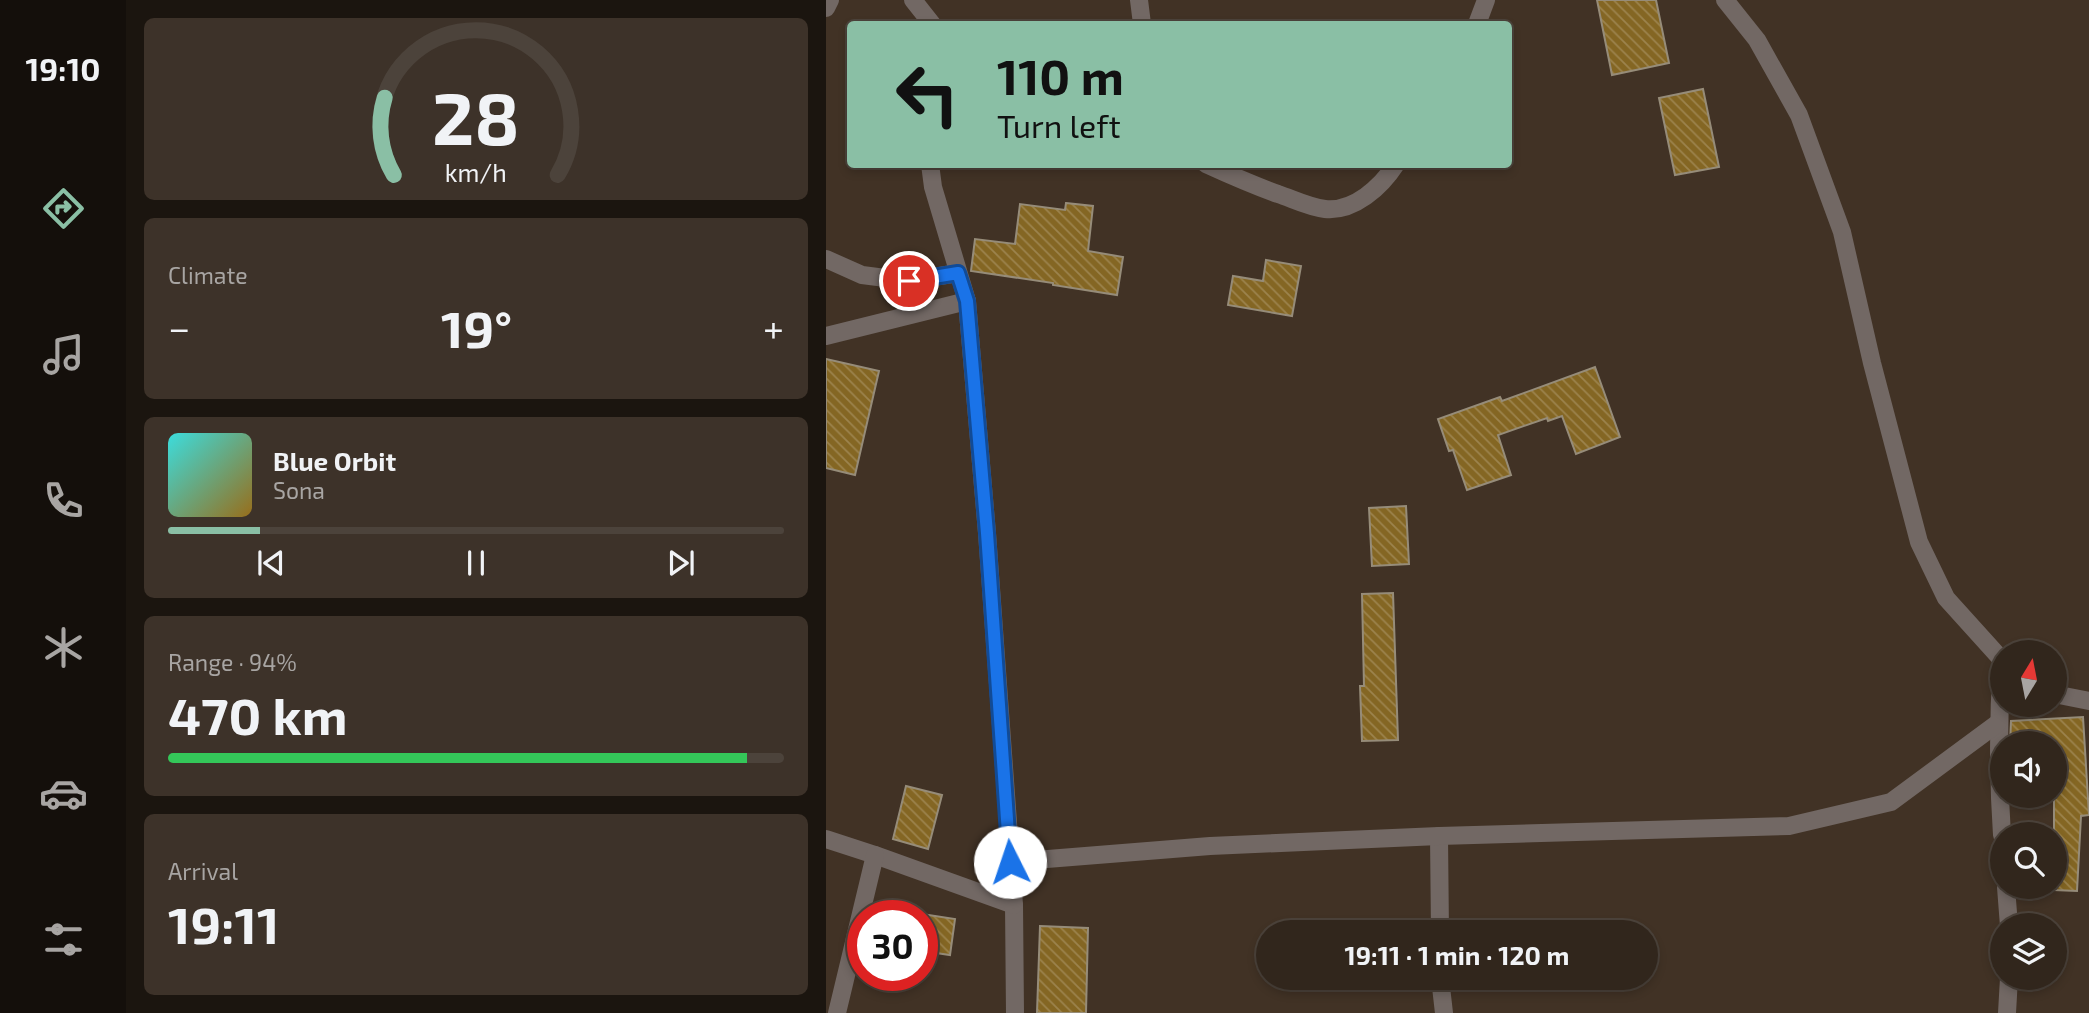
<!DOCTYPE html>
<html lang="en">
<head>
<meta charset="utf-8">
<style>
  body { margin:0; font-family:"Exo 2",sans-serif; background:#3d3229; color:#f1f3f6; height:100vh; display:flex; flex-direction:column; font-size:26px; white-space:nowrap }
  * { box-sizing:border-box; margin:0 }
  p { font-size:23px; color:#a8a5a3 }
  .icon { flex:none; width:38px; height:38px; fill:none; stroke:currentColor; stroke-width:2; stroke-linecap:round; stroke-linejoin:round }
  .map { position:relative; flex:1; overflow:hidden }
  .drawer { display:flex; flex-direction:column; gap:18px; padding:18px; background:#1b150f; width:700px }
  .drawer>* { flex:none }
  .banner { position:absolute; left:21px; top:21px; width:665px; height:147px; border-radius:7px; box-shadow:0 4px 10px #0003,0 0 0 2px #4c433b; background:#8abfa5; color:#111; overflow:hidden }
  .needle { width:46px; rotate:10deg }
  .controls { position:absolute; left:1164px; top:640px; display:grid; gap:14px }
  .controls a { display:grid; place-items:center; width:77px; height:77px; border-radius:50%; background:#31261c; box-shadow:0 4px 10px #0003,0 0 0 2px #4c433b; font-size:35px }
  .speed { position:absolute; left:21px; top:900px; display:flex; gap:14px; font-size:35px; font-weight:700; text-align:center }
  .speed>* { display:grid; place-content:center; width:91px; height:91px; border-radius:50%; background:#31261c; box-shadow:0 4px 10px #0003,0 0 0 2px #4c433b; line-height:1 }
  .speed .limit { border:10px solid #d22; background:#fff; color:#111 }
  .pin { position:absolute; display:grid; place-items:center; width:60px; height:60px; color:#fff; margin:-30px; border:4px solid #fff; border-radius:50%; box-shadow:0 2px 7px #0007 }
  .me { position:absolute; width:77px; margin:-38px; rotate:356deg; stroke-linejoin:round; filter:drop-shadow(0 0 5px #0008) }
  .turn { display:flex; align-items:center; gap:24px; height:147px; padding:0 35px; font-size:32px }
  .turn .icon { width:91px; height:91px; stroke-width:2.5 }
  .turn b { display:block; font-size:49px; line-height:60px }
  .big { font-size:52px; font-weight:700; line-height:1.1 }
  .drawer .card { flex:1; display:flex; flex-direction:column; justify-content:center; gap:10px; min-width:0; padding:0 24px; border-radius:10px; background:#3d3229 }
  .drawer .dial { align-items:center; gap:0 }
  .dial svg { height:182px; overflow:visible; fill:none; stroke:#4c433b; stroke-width:7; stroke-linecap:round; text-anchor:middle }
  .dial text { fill:#f1f3f6; stroke:none }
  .song { display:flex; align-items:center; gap:21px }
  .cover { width:84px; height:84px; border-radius:10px; background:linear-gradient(135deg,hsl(180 70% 55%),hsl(40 70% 35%)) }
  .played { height:7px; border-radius:4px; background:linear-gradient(90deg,#8abfa5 15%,#4c433b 15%) }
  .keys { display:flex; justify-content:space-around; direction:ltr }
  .heat { display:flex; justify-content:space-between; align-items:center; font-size:38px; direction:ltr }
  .charge { height:10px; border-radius:5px; background:linear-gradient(90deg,#34c759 94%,#4c433b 0) }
  .trip { position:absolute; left:430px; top:920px; width:402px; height:70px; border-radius:35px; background:#31261c; box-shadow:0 4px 10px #0003,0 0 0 2px #4c433b; font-weight:700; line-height:70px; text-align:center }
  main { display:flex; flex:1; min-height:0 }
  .dock { display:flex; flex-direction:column; width:126px; justify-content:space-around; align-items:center; background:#140f0b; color:#a8a5a3 }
  .dock .icon { width:49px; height:49px }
  .dock .on { color:#8abfa5 }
  .dock b { font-size:32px; color:#f1f3f6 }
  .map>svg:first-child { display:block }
  .building { fill:url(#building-back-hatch); stroke:#968c79; stroke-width:2 }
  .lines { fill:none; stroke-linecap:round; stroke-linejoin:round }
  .minor { stroke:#726864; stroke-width:18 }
  .route-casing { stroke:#114b97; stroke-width:18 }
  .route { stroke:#1a73e8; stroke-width:12 }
</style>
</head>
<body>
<main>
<nav class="dock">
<b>19:10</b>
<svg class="icon on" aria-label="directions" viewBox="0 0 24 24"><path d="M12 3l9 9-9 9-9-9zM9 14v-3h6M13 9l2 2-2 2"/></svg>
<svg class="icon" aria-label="music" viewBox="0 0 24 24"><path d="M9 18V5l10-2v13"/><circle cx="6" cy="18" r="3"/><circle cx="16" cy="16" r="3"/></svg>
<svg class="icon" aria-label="phone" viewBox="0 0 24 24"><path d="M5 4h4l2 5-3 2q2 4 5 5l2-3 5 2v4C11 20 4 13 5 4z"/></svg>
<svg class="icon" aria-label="climate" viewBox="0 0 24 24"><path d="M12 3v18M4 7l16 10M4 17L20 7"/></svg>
<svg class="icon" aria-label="car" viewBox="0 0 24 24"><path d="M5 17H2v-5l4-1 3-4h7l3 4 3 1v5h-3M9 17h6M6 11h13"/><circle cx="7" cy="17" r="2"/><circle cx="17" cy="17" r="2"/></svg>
<svg class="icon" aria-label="filters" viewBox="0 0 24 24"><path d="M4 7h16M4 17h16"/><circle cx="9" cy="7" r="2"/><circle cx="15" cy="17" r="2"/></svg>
</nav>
<section class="drawer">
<div class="card dial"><svg viewBox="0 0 100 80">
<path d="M14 69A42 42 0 1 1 86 69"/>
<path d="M14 69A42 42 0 0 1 10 35" stroke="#8abfa5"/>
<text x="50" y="56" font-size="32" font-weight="700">28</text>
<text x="50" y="72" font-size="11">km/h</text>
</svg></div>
<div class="card"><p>Climate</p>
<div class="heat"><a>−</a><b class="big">19°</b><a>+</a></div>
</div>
<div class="card">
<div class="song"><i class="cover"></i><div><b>Blue Orbit</b><p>Sona</p></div></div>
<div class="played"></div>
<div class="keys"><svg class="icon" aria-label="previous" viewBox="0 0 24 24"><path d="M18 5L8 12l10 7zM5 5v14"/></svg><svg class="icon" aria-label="pause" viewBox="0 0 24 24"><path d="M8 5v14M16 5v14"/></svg><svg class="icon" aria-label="next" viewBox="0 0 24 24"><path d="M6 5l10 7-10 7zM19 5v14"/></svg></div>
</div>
<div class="card"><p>Range · 94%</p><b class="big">470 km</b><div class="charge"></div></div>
<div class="card"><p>Arrival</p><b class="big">19:11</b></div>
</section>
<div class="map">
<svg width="1263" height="1013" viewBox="0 0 1263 1013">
  <defs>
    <pattern id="building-back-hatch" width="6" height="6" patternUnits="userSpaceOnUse" patternTransform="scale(1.75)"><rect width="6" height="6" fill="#846623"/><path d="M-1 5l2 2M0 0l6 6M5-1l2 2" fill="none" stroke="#9c834d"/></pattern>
  </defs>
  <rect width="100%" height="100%" fill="#413225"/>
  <g class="building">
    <polygon points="771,0 830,0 843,63 786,75"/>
    <polygon points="877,89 893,167 849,175 833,98"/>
    <polygon points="240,203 267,206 262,251 297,257 291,295 227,285 227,283 145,271 149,239 189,244 194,204 239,210"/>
    <polygon points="440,260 475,266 466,316 402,305 407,276 437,281"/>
    <polygon points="0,359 53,371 29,475 0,468"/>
    <polygon points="769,367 794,437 750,454 736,416 722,421 721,418 672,435 685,475 641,490 627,450 623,451 612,419 674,397 676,401"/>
    <polygon points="580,506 583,564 546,566 543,508"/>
    <polygon points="567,593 572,740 536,741 534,686 538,686 536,594"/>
    <polygon points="1257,717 1263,815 1255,816 1251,891 1228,890 1228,744 1184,744 1185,721"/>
    <polygon points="80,786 116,795 102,849 67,839"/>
    <polygon points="96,914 129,919 124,955 96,951"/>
    <polygon points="214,926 262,928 260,1013 211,1013"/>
  </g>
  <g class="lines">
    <g class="minor">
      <polyline points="87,0 106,24"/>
      <polyline points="313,0 316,24"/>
      <path d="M899,0L931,40L973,115L1016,232L1046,363L1093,542L1120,598L1176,660C1172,719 1172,776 1176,835"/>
      <polyline points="0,8 4,0"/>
      <polyline points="651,24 660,0"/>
      <polyline points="104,164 107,187 141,301 161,533 188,905 189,1013"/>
      <path d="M380,164C404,175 427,185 452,194C467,199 482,207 499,209C528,212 555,187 570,164"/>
      <polyline points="0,259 36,275 83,281 132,273"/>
      <polyline points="0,336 141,301"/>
      <polyline points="1228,694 1263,701"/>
      <polyline points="613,836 614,933"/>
      <polyline points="0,839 49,855 188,905"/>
      <polyline points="184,862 384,846 613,836 963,826 1065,802 1172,723"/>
      <polyline points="1180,887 1183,926"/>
      <polyline points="614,978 618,1013"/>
      <polyline points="11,1013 49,855"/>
      <polyline points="1181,1013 1183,978"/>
    </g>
  </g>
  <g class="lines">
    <g class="route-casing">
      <polyline id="route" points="83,281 132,273 141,301 161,533 184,862"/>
    </g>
    <use href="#route" class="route"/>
  </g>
</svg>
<div class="controls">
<a><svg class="needle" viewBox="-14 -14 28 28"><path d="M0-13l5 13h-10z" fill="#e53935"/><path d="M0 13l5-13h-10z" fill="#a8a5a3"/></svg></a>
<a><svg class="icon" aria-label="sound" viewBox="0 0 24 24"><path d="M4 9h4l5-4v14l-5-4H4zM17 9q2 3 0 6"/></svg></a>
<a><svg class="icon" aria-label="search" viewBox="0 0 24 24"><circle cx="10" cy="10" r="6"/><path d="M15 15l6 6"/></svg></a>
<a><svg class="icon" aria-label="layers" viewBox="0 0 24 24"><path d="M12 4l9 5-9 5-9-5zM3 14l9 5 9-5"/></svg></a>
</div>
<div class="speed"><div class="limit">30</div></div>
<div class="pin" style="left:83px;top:281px;background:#d93025"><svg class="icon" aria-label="arrive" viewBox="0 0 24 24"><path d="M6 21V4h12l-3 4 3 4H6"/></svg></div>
<svg class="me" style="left:184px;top:862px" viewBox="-20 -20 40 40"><circle r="19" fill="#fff"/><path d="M0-13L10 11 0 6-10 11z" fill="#1a73e8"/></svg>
<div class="trip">19:11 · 1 min · 120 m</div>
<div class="banner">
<div class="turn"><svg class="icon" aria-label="left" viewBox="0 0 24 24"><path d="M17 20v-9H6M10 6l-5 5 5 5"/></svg><div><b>110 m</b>Turn left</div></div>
</div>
</div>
</main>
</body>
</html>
